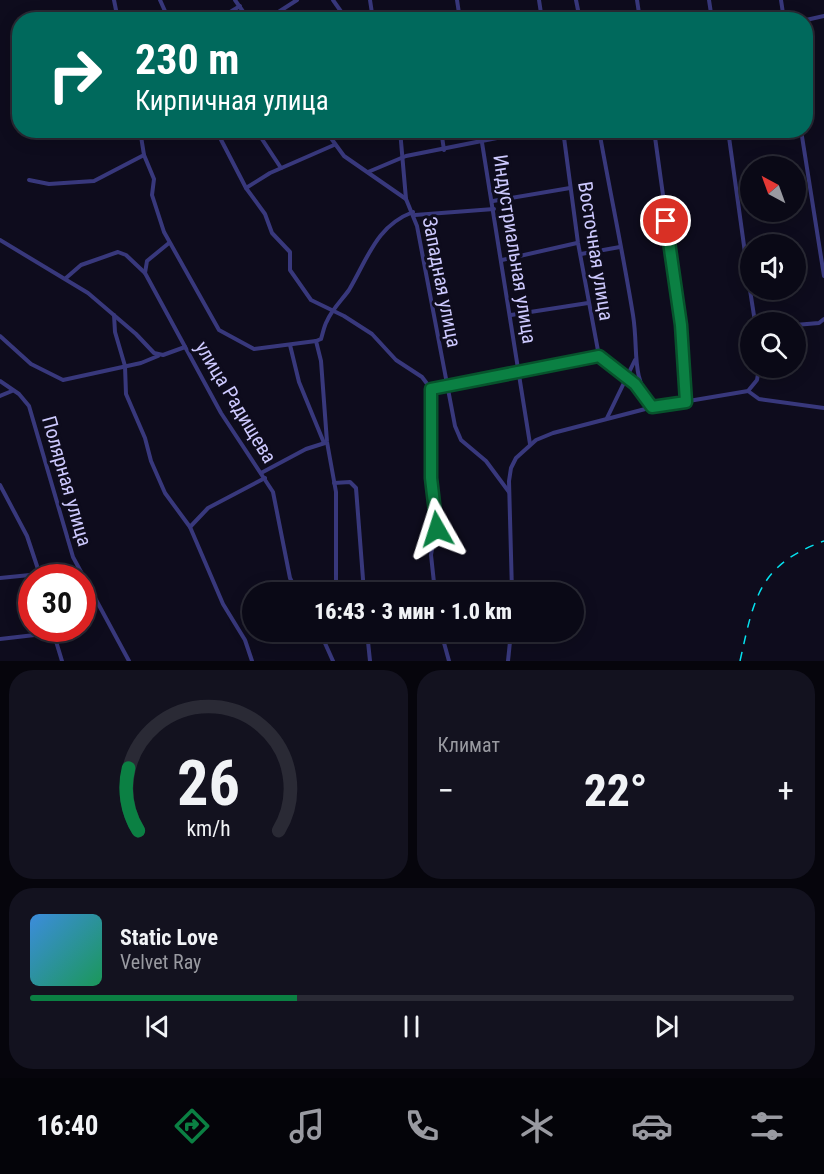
<!DOCTYPE html>
<html lang="ru">
<head>
<meta charset="utf-8">
<style>
  body { margin:0; font-family:"Roboto Condensed",sans-serif; background:#13121f; color:#f1f3f6; height:100vh; display:flex; flex-direction:column; font-size:22px; white-space:nowrap }
  * { box-sizing:border-box; margin:0 }
  p { font-size:20px; color:#999aa1 }
  .icon { flex:none; width:33px; height:33px; fill:none; stroke:currentColor; stroke-width:2; stroke-linecap:round; stroke-linejoin:round }
  .map { position:relative; height:661px; overflow:hidden }
  .details { display:flex; flex-direction:column; gap:9px; padding:9px; background:#06050c; flex:1 }
  .details>* { flex:none }
  .banner { position:absolute; left:12px; top:12px; width:801px; height:126px; border-radius:24px; box-shadow:0 3px 15px #0003,0 0 0 2px #2a2a35; background:#00695c; color:#fff; overflow:hidden }
  .needle { width:39px; rotate:319deg }
  .controls { position:absolute; left:740px; top:156px; display:grid; gap:12px }
  .controls a { display:grid; place-items:center; width:66px; height:66px; border-radius:50%; background:#0a0916; box-shadow:0 3px 15px #0003,0 0 0 2px #2a2a35; font-size:30px }
  .speed { position:absolute; left:18px; top:564px; display:flex; gap:12px; font-size:30px; font-weight:700; text-align:center }
  .speed>* { display:grid; place-content:center; width:78px; height:78px; border-radius:50%; background:#0a0916; box-shadow:0 3px 15px #0003,0 0 0 2px #2a2a35; line-height:1 }
  .speed .limit { border:9px solid #d22; background:#fff; color:#111 }
  .pin { position:absolute; display:grid; place-items:center; width:51px; height:51px; color:#fff; margin:-26px; border:3px solid #fff; border-radius:50%; box-shadow:0 2px 6px #0007 }
  .me { position:absolute; width:66px; margin:-33px; rotate:354deg; stroke-linejoin:round; filter:drop-shadow(0 0 4px #0008) }
  .turn { display:flex; align-items:center; gap:21px; height:126px; padding:0 24px; font-size:27px }
  .turn .icon { width:78px; height:78px; stroke-width:2.5 }
  .turn b { display:block; font-size:42px; line-height:51px }
  .big { font-size:45px; font-weight:800; line-height:1.1 }
  .details .widget { flex:1; display:flex; flex-direction:column; justify-content:center; gap:9px; min-width:0; padding:0 21px; border-radius:24px; background:#13121f }
  .details .dial { align-items:center; gap:0 }
  .dial svg { height:156px; overflow:visible; fill:none; stroke:#2a2a35; stroke-width:7; stroke-linecap:round; text-anchor:middle }
  .dial text { fill:#f1f3f6; stroke:none }
  .song { display:flex; align-items:center; gap:18px }
  .cover { width:72px; height:72px; border-radius:9px; background:linear-gradient(135deg,hsl(210 70% 55%),hsl(150 70% 35%)) }
  .played { height:6px; border-radius:3px; background:linear-gradient(90deg,#0b8043 35%,#2a2a35 35%) }
  .keys { display:flex; justify-content:space-around; direction:ltr }
  .heat { display:flex; justify-content:space-between; align-items:center; font-size:33px; direction:ltr }
  .details .tiles { flex:1; display:grid; gap:9px; grid-template-columns:1fr 1fr }
  .widget:last-child { grid-column:span 2 }
  .trip { position:absolute; left:242px; top:582px; width:342px; height:60px; border-radius:30px; background:#0a0916; box-shadow:0 3px 15px #0003,0 0 0 2px #2a2a35; font-weight:800; line-height:60px; text-align:center }
  .dock { display:flex; height:96px; justify-content:space-around; align-items:center; background:#040409; color:#999aa1 }
  .dock .icon { width:42px; height:42px }
  .dock .active { color:#0b8043 }
  .dock b { font-size:27px; color:#f1f3f6 }
  .map>svg:first-child { display:block }
  .lines { fill:none; stroke-linecap:round; stroke-linejoin:round }
  .minor { stroke:#38387c; stroke-width:4 }
  .rail { stroke:#05e2ef; stroke-width:1.5; stroke-dasharray:9 8; stroke-linecap:butt }
  .route-casing { stroke:#07532c; stroke-width:15 }
  .route { stroke:#0b8043; stroke-width:10 }
  .labels { text-anchor:middle; dominant-baseline:central; stroke-width:6; stroke-linejoin:round; paint-order:stroke }
  .street-label { font-size:20px; fill:#cdc9fe; stroke:#0e0c1d }
</style>
</head>
<body>
<div class="map">
<svg width="824" height="661" viewBox="0 0 824 661">
  <rect width="100%" height="100%" fill="#0e0c1d"/>
  <g class="lines">
    <g class="minor">
      <polyline points="114,0 118,20"/>
      <polyline points="160,0 169,20"/>
      <polyline points="235,0 249,20"/>
      <polyline points="333,0 347,20"/>
      <polyline points="370,0 373,20"/>
      <polyline points="457,0 460,20"/>
      <polyline points="539,0 542,20"/>
      <polyline points="576,0 580,20"/>
      <polyline points="637,0 640,20"/>
      <polyline points="709,0 712,20"/>
      <polyline points="781,0 784,20"/>
      <polyline points="502,18 502,20"/>
      <polyline points="217,20 240,6"/>
      <polyline points="266,20 297,0"/>
      <polyline points="806,20 824,16"/>
      <polyline points="140,130 144,155 154,179 152,195 164,232 219,330 254,349 316,341"/>
      <polyline points="216,130 246,188 265,214 272,233 290,252 290,270 311,300 344,316 372,334 396,360 422,377 431,389 431,478 437,522 431,555 435,592"/>
      <polyline points="256,130 281,168"/>
      <polyline points="325,130 344,156 406,199"/>
      <polyline points="400,130 406,199 417,226 455,426 461,440 486,461 509,492"/>
      <polyline points="441,130 444,150"/>
      <polyline points="480,130 530,444"/>
      <polyline points="563,130 578,243 599,356 642,392"/>
      <path d="M599,130C610,192 623,253 633,315C639,353 630,373 653,407"/>
      <polyline points="654,130 681,325 686,402"/>
      <polyline points="728,130 750,289"/>
      <polyline points="801,130 824,276"/>
      <polyline points="368,172 406,156 537,130"/>
      <polyline points="29,180 49,184 94,181 144,155"/>
      <polyline points="246,188 270,173 334,145"/>
      <polyline points="493,201 570,188"/>
      <polyline points="415,215 494,209"/>
      <polyline points="0,240 88,293 136,334 154,353 163,355 185,347"/>
      <polyline points="169,243 147,261 145,273 221,413 273,492 290,578 297,592"/>
      <polyline points="581,254 620,247"/>
      <polyline points="502,260 577,243"/>
      <polyline points="66,278 81,265 118,252 126,255 145,273"/>
      <polyline points="750,290 755,322"/>
      <polyline points="114,315 115,332 125,366 126,394 145,438 151,461 165,493 190,527 223,604 245,640 252,661"/>
      <polyline points="511,315 588,303"/>
      <polyline points="795,325 819,323 824,319"/>
      <polyline points="0,336 31,364 63,380 141,363 158,356"/>
      <polyline points="316,341 321,361 327,442 336,492 336,592"/>
      <path d="M316,341L321,339C323,333 324,326 327,321C332,309 342,300 349,290C368,258 376,226 413,212"/>
      <polyline points="290,345 299,382 324,443"/>
      <polyline points="0,381 19,394 29,406 73,557 129,661"/>
      <polyline points="431,389 599,356"/>
      <polyline points="748,391 759,399 824,408"/>
      <polyline points="0,396 12,391"/>
      <polyline points="607,418 635,360"/>
      <polyline points="261,473 306,449 325,443"/>
      <polyline points="334,483 350,482 356,488 364,592"/>
      <polyline points="0,485 27,536 41,578"/>
      <polyline points="190,527 208,508 265,478"/>
      <polyline points="0,578 40,574"/>
      <polyline points="512,592 509,481 511,468 516,458 536,440 553,433 653,407 748,391 757,380 759,368"/>
      <polyline points="52,628 62,661"/>
      <polyline points="320,632 333,661"/>
      <polyline points="367,632 370,661"/>
      <polyline points="441,632 449,661"/>
      <polyline points="0,639 52,633"/>
      <polyline points="508,661 511,632"/>
    </g>
    <path class="rail" d="M740,661C754,599 758,565 824,541"/>
  </g>
  <g class="lines">
    <g class="route-casing">
      <polyline id="route" points="437,529 431,478 431,389 599,356 635,384 652,407 686,402 681,325 666,221"/>
    </g>
    <use href="#route" class="route"/>
  </g>
  <g class="labels">
    <g class="street-label">
      <text transform="translate(515 249) rotate(81)">Индустриальная улица</text>
      <text transform="translate(596 251) rotate(81)">Восточная улица</text>
      <text transform="translate(442 282) rotate(79)">Западная улица</text>
      <text transform="translate(236 402) rotate(59)">улица Радищева</text>
      <text transform="translate(67 481) rotate(74)">Полярная улица</text>
    </g>
  </g>
</svg>
<div class="controls">
<a><svg class="needle" viewBox="-14 -14 28 28"><path d="M0-13l5 13h-10z" fill="#e53935"/><path d="M0 13l5-13h-10z" fill="#999aa1"/></svg></a>
<a><svg class="icon" aria-label="sound" viewBox="0 0 24 24"><path d="M4 9h4l5-4v14l-5-4H4zM17 9q2 3 0 6"/></svg></a>
<a><svg class="icon" aria-label="search" viewBox="0 0 24 24"><circle cx="10" cy="10" r="6"/><path d="M15 15l6 6"/></svg></a>
</div>
<div class="speed"><div class="limit">30</div></div>
<div class="pin" style="left:666px;top:221px;background:#d93025"><svg class="icon" aria-label="arrive" viewBox="0 0 24 24"><path d="M6 21V4h12l-3 4 3 4H6"/></svg></div>
<svg class="me" style="left:437px;top:529px" viewBox="-20 -20 40 40"><path d="M0-17L14 15 0 8-14 15z" fill="#0b8043" stroke="#fff" stroke-width="4"/></svg>
<div class="trip">16:43 · 3 мин · 1.0 km</div>
<div class="banner">
<div class="turn"><svg class="icon" aria-label="right" viewBox="0 0 24 24"><path d="M7 20v-9h11M14 6l5 5-5 5"/></svg><div><b>230 m</b>Кирпичная улица</div></div>
</div>
</div>
<section class="details">
<div class="tiles">
<div class="widget dial"><svg viewBox="0 0 100 80">
<path d="M14 69A42 42 0 1 1 86 69"/>
<path d="M14 69A42 42 0 0 1 9 37" stroke="#0b8043"/>
<text x="50" y="56" font-size="32" font-weight="700">26</text>
<text x="50" y="72" font-size="11">km/h</text>
</svg></div>
<div class="widget"><p>Климат</p>
<div class="heat"><a>−</a><b class="big">22°</b><a>+</a></div>
</div>
<div class="widget">
<div class="song"><i class="cover"></i><div><b>Static Love</b><p>Velvet Ray</p></div></div>
<div class="played"></div>
<div class="keys"><svg class="icon" aria-label="previous" viewBox="0 0 24 24"><path d="M18 5L8 12l10 7zM5 5v14"/></svg><svg class="icon" aria-label="pause" viewBox="0 0 24 24"><path d="M8 5v14M16 5v14"/></svg><svg class="icon" aria-label="next" viewBox="0 0 24 24"><path d="M6 5l10 7-10 7zM19 5v14"/></svg></div>
</div>
</div>
</section>
<nav class="dock">
<b>16:40</b>
<svg class="icon active" aria-label="directions" viewBox="0 0 24 24"><path d="M12 3l9 9-9 9-9-9zM9 14v-3h6M13 9l2 2-2 2"/></svg>
<svg class="icon" aria-label="music" viewBox="0 0 24 24"><path d="M9 18V5l10-2v13"/><circle cx="6" cy="18" r="3"/><circle cx="16" cy="16" r="3"/></svg>
<svg class="icon" aria-label="phone" viewBox="0 0 24 24"><path d="M5 4h4l2 5-3 2q2 4 5 5l2-3 5 2v4C11 20 4 13 5 4z"/></svg>
<svg class="icon" aria-label="climate" viewBox="0 0 24 24"><path d="M12 3v18M4 7l16 10M4 17L20 7"/></svg>
<svg class="icon" aria-label="car" viewBox="0 0 24 24"><path d="M5 17H2v-5l4-1 3-4h7l3 4 3 1v5h-3M9 17h6M6 11h13"/><circle cx="7" cy="17" r="2"/><circle cx="17" cy="17" r="2"/></svg>
<svg class="icon" aria-label="filters" viewBox="0 0 24 24"><path d="M4 7h16M4 17h16"/><circle cx="9" cy="7" r="2"/><circle cx="15" cy="17" r="2"/></svg>
</nav>
</body>
</html>
